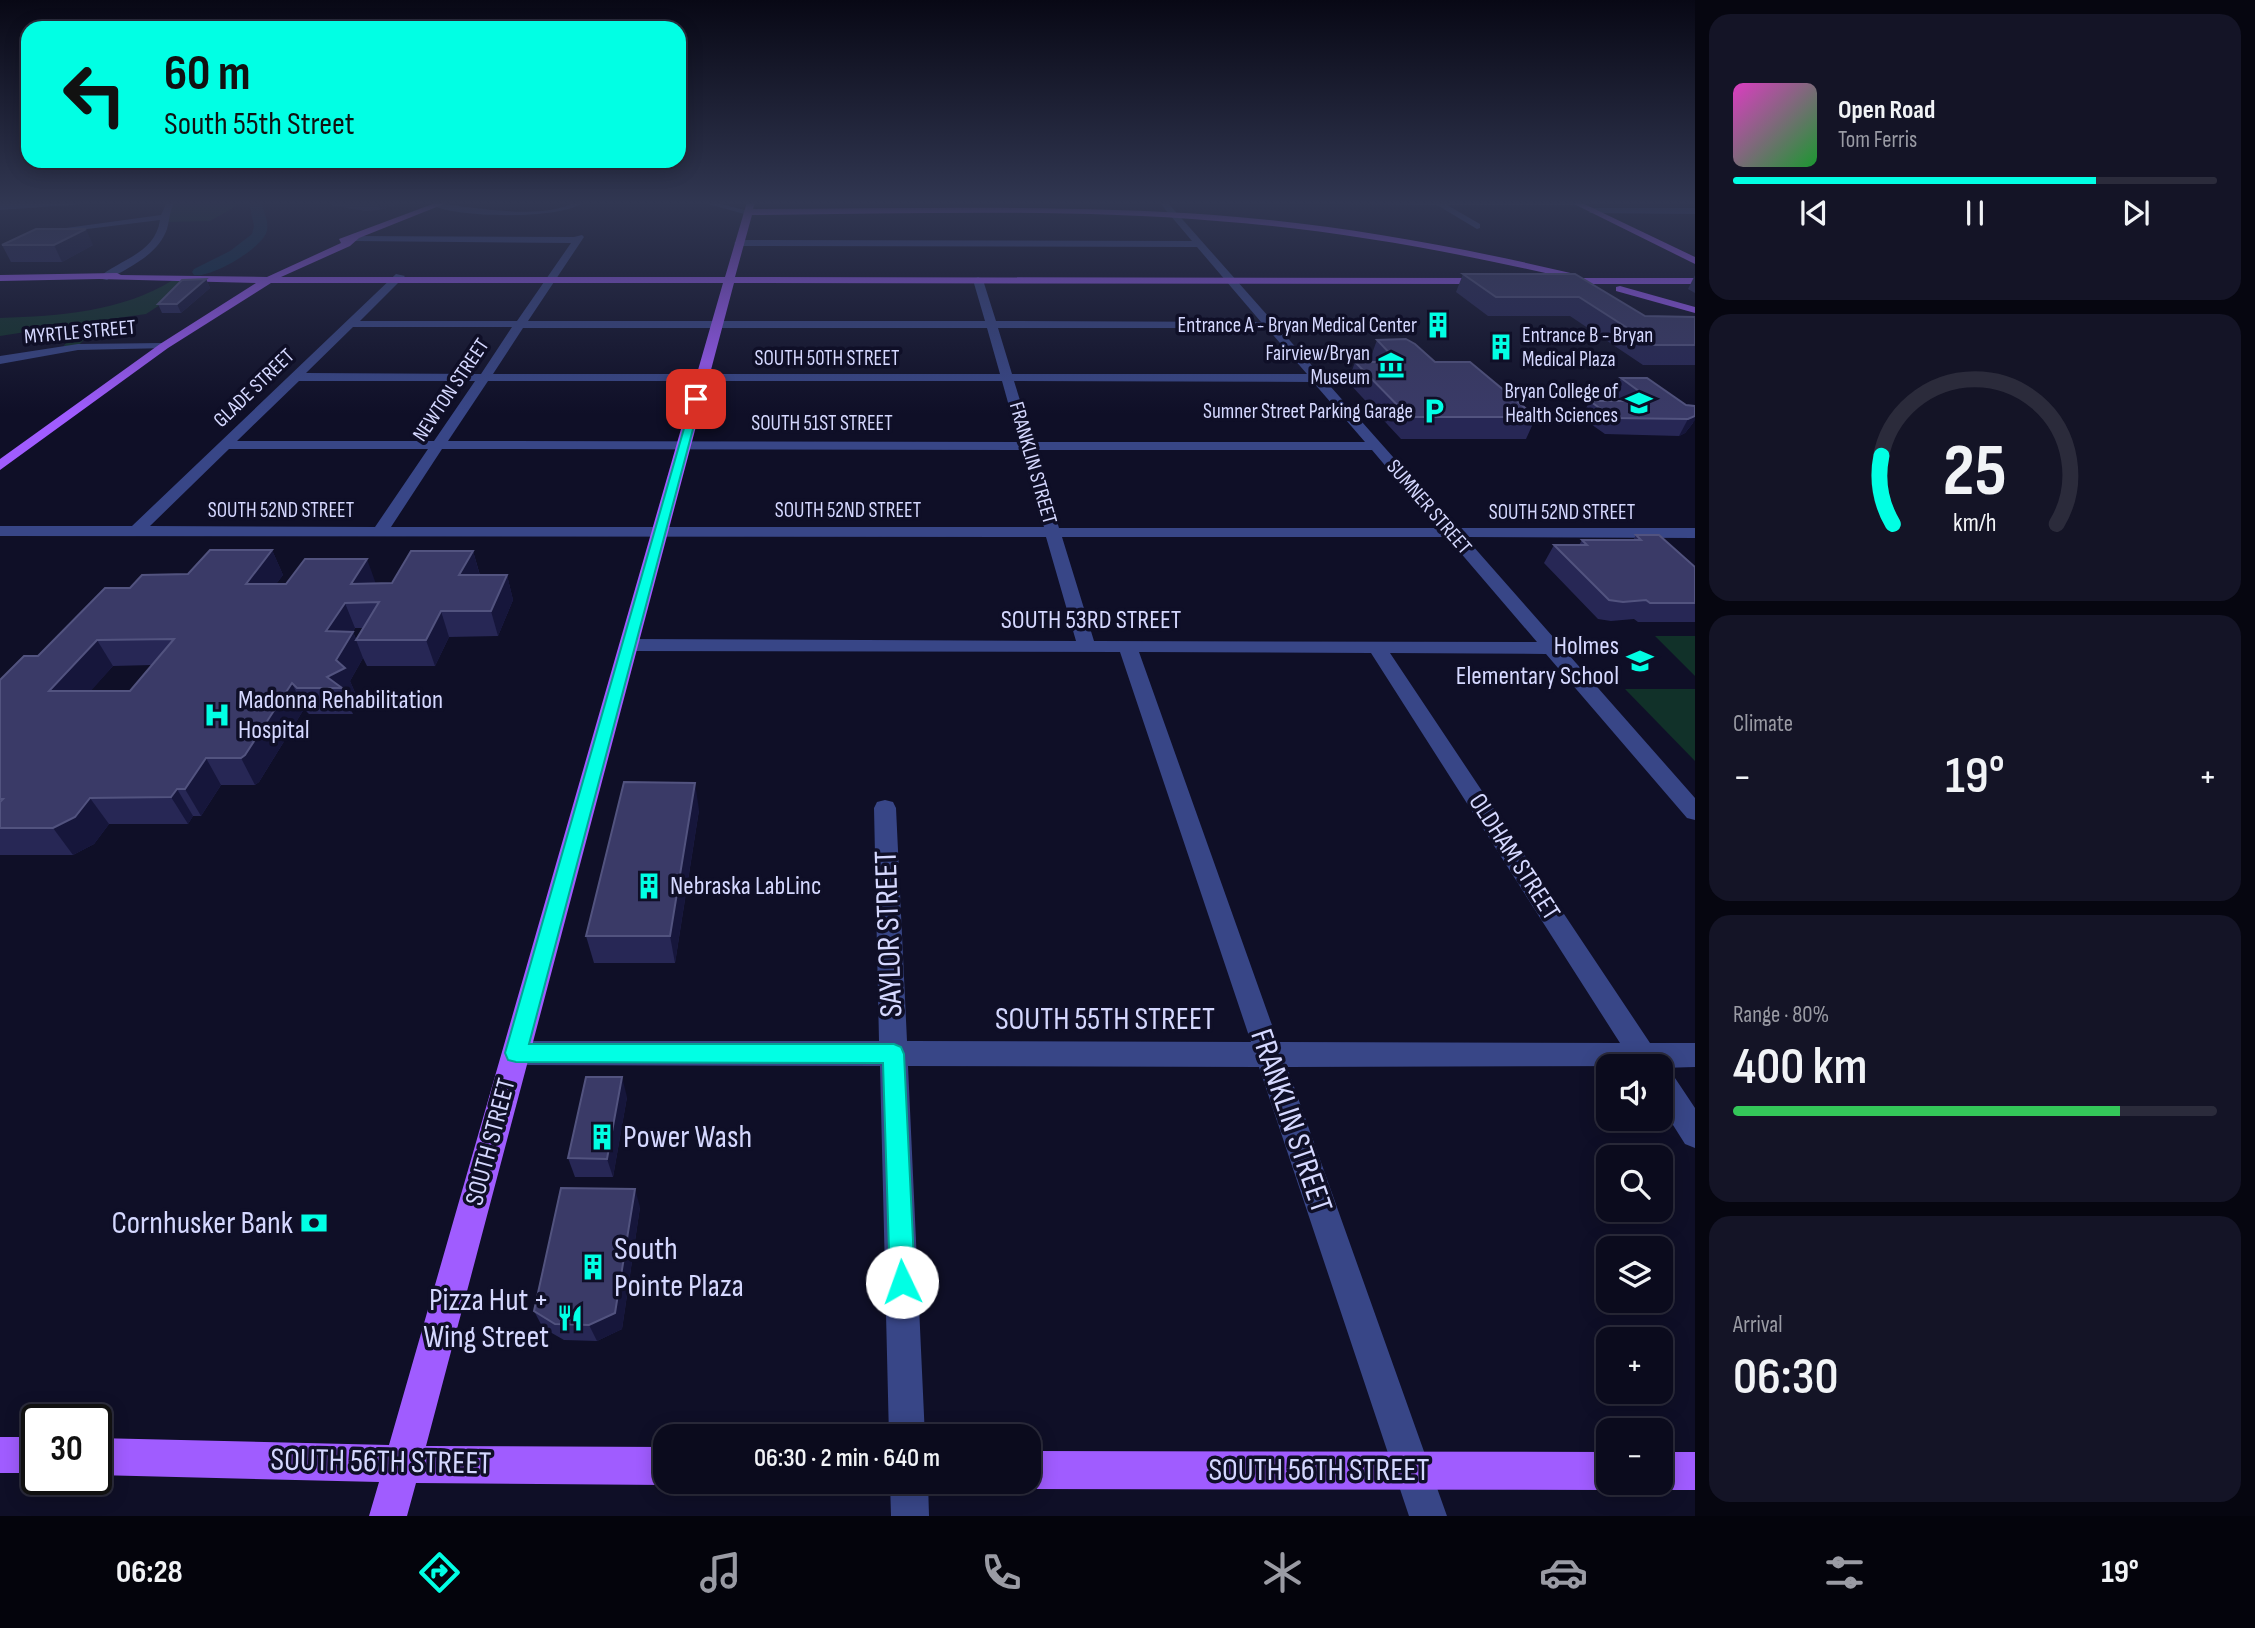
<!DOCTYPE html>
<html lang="en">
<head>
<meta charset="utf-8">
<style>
  body { margin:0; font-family:"Sofia Sans Condensed",sans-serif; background:#141426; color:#f1f3f6; height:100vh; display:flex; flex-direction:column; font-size:26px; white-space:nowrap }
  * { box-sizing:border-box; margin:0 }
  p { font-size:23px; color:#9a9ba4 }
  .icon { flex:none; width:38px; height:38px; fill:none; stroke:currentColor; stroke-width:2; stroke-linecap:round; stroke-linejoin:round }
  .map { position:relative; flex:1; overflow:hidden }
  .drawer { display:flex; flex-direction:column; gap:14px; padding:14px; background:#060610; width:560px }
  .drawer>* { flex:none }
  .guide { position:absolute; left:21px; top:21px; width:665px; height:147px; border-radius:21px; box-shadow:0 4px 18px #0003,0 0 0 2px #2b2b3b; background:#01ffe4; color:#111; overflow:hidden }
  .buttons { position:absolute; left:1596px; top:1054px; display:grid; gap:14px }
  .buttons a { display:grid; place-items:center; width:77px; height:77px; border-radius:14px; background:#0b0b1d; box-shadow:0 4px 18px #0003,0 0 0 2px #2b2b3b; font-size:35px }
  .speed { position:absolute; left:21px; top:1404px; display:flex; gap:14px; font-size:35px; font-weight:700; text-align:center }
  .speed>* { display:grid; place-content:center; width:91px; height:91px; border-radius:50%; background:#0b0b1d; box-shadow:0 4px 18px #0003,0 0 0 2px #2b2b3b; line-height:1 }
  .speed .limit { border:4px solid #111; border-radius:10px; background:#fff; color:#111 }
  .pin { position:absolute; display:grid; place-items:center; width:60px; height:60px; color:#fff; margin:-30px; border-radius:14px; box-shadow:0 4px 10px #0006 }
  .me { position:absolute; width:77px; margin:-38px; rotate:357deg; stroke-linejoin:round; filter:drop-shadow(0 0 5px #0008) }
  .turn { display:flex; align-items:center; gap:24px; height:147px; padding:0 28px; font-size:32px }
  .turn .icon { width:91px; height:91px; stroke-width:2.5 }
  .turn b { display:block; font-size:49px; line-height:60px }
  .big { font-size:52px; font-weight:600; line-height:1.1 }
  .drawer .widget { flex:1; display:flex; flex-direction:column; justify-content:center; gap:10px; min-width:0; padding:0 24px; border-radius:21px; background:#141426 }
  .drawer .dial { align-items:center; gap:0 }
  .dial svg { height:182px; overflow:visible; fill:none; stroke:#2b2b3b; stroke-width:7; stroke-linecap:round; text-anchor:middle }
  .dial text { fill:#f1f3f6; stroke:none }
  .song { display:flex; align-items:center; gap:21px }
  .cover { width:84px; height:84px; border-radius:10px; background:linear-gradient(135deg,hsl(310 70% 55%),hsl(130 70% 35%)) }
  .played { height:7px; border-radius:4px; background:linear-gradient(90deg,#01ffe4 75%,#2b2b3b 75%) }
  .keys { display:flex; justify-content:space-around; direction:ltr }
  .heat { display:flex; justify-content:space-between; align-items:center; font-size:38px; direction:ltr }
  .charge { height:10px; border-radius:5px; background:linear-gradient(90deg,#34c759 80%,#2b2b3b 0) }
  .trip { position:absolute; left:653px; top:1424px; width:388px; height:70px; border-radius:21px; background:#0b0b1d; box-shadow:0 4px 18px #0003,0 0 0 2px #2b2b3b; font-weight:600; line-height:70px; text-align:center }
  .tab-bar { display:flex; height:112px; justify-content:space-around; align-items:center; background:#04040c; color:#9a9ba4 }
  .tab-bar .icon { width:49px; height:49px }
  .tab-bar .selected { color:#01ffe4 }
  .tab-bar b { font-size:32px; color:#f1f3f6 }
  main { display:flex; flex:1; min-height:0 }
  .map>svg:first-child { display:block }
  .green { fill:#113129 }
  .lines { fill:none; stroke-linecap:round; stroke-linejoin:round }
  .river { fill:#092c46; fill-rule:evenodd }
  .minor { fill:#384687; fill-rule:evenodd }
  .major { fill:#a05cff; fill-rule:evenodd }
  .wall { fill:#272755; fill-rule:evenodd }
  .shaded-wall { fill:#16163b }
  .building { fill:#3a3a67; stroke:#52537f; stroke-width:2; fill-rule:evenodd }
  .route { fill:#01ffe4; stroke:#01a694; stroke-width:2 }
  .labels { text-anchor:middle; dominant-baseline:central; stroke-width:7; stroke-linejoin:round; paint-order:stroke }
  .far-poi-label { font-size:21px; fill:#d5d8ff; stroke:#0f0f27; text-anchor:end }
  .far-street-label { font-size:21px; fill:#d5d8ff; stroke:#0f0f27 }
  .street-label { font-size:26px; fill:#d5d8ff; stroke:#0f0f27 }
  .poi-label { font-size:26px; fill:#d5d8ff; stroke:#0f0f27; text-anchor:start }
  .near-street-label { font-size:32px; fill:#d5d8ff; stroke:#0f0f27 }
  .near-poi-label { font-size:32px; fill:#d5d8ff; stroke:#0f0f27; text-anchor:start }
</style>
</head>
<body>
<main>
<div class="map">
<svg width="1695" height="1516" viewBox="0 0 1695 1516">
  <rect width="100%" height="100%" fill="#0f0f27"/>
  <g class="green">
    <polygon points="171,202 243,202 210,221 164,222 166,208"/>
    <path d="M173,280H198L146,314L103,320L76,348L62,349L77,324L0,336V318C60,316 121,312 173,280Z"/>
    <polygon points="1655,636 1695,636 1695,676"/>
    <polygon points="1625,689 1695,689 1695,761"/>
  </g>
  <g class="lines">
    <path class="river" d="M249,202H261C263,210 269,221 267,230C265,247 210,279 194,275L192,272L194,269L230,251L252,234L254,226Z"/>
    <g class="minor">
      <polygon points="48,202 88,202 84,204 0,210 0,204"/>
      <path d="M167,202H175C169,211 170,219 167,229C158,255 128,268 107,280L98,278C120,259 155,254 160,220L63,232L59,229L161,215Z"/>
      <path d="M575,202H584C563,220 455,218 432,205L436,203C472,207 543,221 575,202Z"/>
      <polygon points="701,202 714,202 752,212 748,215"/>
      <path d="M1159,202H1167L1456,528H1695V538L1465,537L1695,798V820L1687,818L1546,654L1390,653L1650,1043H1695V1067L1661,1068L1671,1072L1695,1108V1148L1685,1144L1661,1106V1066L1287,1067L1447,1516H1409L1259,1067L908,1066L925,1437H889L880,1066L516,1065L506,1062L502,1053L506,1044L516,1041H879L874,808L877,802L885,800L893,802L896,808L907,1041L1251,1042L1120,652L628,651L619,645L628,639L1076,641L1046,537L0,536V526H132L396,274L405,276L360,321H517L571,243L355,241L350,238L352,236L574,237L582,235L584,237L528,321H985L973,280L978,277L983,280L996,321L1261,322L1197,247L739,246L734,243L739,240L1192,241ZM353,327H512L481,374L306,373ZM523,328H987L1000,374H493ZM998,328H1267L1307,374H1012ZM299,381H475L434,441H237ZM488,381H1002L1019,442L448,441ZM1014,381L1313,382L1365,442H1033ZM229,449H428L375,527L150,526ZM442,449L1021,450L1044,527H391ZM1035,450H1372L1438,528H1059ZM1062,537H1447L1537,642L1094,641ZM1139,652L1371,653L1620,1043L1278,1042Z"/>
      <polygon points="1323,202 1581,202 1582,203 1578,205 1447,205 1480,224 1480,228 1477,229 1437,205 1327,204"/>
      <polygon points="1592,208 1695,208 1695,214 1589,213"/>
      <polygon points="164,343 168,344 168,348 78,350 0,364 0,356 78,344"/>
      <polygon points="890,1482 928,1482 929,1516 891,1516"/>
    </g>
    <g class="major">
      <path d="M438,202H449L359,238L350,246L281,277H725L747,202H755L753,209C907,209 1061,204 1214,215C1336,224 1456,246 1575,274L1579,278H1695V284H1557L1553,283V279L1567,278C1451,251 1335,230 1217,221C1063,208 907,214 752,215L735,277L1486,278L1491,281L1486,284L734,283L426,1446L665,1447V1482H671L665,1485L416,1483L407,1516H369L379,1482L96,1475V1438L389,1445L723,283H271L168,348L0,470V459L160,344L256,283L99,279L0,281V275L117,273L121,275L267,277L341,243L339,239Z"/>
      <polygon points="1570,202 1580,202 1695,257 1695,264"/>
      <polygon points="1620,286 1695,307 1695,313 1616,291 1616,287"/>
      <rect x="0" y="1437" width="37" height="36"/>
      <polygon points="1029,1451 1608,1452 1608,1482 1622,1482 1608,1490 1029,1489 1015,1482 1029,1482"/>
      <polygon points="1661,1452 1695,1452 1695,1490 1661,1490 1648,1484 1647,1482 1661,1482"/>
    </g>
  </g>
  <g class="wall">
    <polygon points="330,202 405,202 380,210 365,211 331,205"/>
    <polygon points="2,245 93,245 62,262 11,262"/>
    <polygon points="1463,274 1575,274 1645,316 1695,317 1695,365 1643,365 1570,316 1488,316 1456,292"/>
    <polygon points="1695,275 1695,293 1688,289"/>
    <polygon points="206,279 210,288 181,313 162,313 158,304"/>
    <polygon points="1377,340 1435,362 1536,417 1526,439 1401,439 1348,382 1355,362 1372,362 1370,359"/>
    <polygon points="1621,378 1647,378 1693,423 1685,433 1679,436 1605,434 1581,417 1590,401 1622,401 1613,394"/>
    <polygon points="1636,535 1695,567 1695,622 1638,622 1634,619 1611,621 1598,619 1544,563 1554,545 1579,545 1582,540 1633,540"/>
    <path d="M272,550L283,575L276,584L392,583L473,551L480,575H507L513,600L498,636L449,637L435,666H367L363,658L350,681L356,695L346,699L353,714H309L304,709L259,782L255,785H221L201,816H193L188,824H109L94,844L73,855H0V680L38,656L130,588L188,574ZM355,628H363L356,639L353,632ZM152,665L130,691H90L113,666Z"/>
    <polygon points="699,810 675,963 594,963 586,936"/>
    <polygon points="627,1097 613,1177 575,1177 568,1158"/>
    <polygon points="640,1207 622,1329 597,1341 564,1340 543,1328 534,1311"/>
  </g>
  <g class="shaded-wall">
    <polygon points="378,202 405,202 380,210"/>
    <polygon points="86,229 93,245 62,262 54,245"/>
    <polygon points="206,279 210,288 181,313 177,304"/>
    <polygon points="1695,416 1695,420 1693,423 1685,433 1679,436 1688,419"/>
    <polygon points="272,550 283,575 257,609 246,584"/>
    <polygon points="473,551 480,576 459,575"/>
    <polygon points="367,559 376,584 351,584"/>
    <polygon points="507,575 513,600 498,636 491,611"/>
    <polygon points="345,603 355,628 336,657 326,631"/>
    <polygon points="441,611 449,637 435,666 426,640"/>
    <polygon points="353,632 363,658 350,681 356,695 346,699 342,688 327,677 336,660"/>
    <polygon points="97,640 113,666 67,718 49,691"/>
    <polygon points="292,683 304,709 259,782 255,785 241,758"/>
    <polygon points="206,758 221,785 201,816 185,789"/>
    <polygon points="695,783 699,810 675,963 670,936"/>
    <polygon points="177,789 193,816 188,824 171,797"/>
    <polygon points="90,798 109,824 94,844 73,855 53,828"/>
    <polygon points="622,1077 627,1097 613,1177 607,1159"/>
    <polygon points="635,1189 640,1207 622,1329 597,1341 589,1325"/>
  </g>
  <g class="building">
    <polygon points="36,229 86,229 54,245 2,245"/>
    <polygon points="1463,274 1575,274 1645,316 1695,317 1695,345 1654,345 1579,297 1496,297"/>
    <polygon points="206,279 177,304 158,304 182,280"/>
    <polygon points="1406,339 1415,344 1435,362 1470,362 1536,417 1409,417 1355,362 1398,362 1377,340"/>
    <polygon points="1621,378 1647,378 1686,405 1695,406 1695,416 1688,419 1613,418 1590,401 1644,401 1638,397 1647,397"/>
    <polygon points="1636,535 1659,535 1695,567 1695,603 1650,603 1646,600 1623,602 1609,600 1554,545 1587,545 1582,540 1641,540"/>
    <path d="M210,550H272L246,584H286L305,559H367L351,584L392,583L411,551H473L459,575H507L491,611H441L426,640H356L379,602L345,603L326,631L353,632L336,660L345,668L327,677L342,688H297L292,683L245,755L241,758H206L185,789H177L171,797L90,798L75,817L53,828H0V802L3,799H0V680L24,656H38L105,588H130L142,575L188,574ZM174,639L130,691H49L97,640Z"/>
    <polygon points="624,782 695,783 670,936 586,936"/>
    <polygon points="586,1077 622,1077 607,1159 568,1158"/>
    <polygon points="561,1188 635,1189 615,1313 589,1325 555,1324 534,1311"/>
  </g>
  <linearGradient id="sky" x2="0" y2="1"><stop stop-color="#080815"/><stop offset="0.49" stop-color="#313752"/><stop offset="1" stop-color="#313752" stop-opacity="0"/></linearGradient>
  <rect width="1695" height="414" fill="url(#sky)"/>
  <polygon class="route" points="693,397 701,399 529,1044 894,1044 901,1047 904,1054 915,1282 911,1291 902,1294 893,1291 890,1282 883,1063 516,1062 508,1060 505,1053"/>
  <defs>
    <g id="building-bare" transform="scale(2.1)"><path d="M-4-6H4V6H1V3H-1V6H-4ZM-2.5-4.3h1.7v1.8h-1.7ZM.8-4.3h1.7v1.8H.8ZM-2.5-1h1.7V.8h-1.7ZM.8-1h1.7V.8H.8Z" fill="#01ffe4" stroke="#0f0f27" stroke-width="2.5" paint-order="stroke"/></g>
    <g id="museum-bare" transform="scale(2.1)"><path d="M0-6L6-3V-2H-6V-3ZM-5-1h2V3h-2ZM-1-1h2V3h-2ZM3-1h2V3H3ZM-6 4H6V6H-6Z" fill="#01ffe4" stroke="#0f0f27" stroke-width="2.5" paint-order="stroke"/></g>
    <g id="university-bare" transform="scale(2.1)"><path d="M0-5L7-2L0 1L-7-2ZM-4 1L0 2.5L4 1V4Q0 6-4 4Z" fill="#01ffe4" stroke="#0f0f27" stroke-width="2.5" paint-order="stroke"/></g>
    <g id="parking-bare" transform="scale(2.1)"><path d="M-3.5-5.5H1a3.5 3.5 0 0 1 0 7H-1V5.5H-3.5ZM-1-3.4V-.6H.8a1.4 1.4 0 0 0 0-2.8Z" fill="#01ffe4" stroke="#0f0f27" stroke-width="2.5" paint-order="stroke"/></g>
    <g id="school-bare" transform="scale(2.1)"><path d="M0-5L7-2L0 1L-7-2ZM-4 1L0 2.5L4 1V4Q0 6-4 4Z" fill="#01ffe4" stroke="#0f0f27" stroke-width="2.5" paint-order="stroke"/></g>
    <g id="hospital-bare" transform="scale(2.1)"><path d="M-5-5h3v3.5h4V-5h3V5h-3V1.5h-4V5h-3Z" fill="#01ffe4" stroke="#0f0f27" stroke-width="2.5" paint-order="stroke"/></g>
    <g id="bank-bare" transform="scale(2.1)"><path d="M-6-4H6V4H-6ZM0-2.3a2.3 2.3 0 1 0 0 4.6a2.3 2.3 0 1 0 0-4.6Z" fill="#01ffe4" stroke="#0f0f27" stroke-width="2.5" paint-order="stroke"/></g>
    <g id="restaurant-bare" transform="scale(2.1)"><path d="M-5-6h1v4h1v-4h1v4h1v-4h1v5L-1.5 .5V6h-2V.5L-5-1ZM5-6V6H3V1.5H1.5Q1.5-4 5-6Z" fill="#01ffe4" stroke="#0f0f27" stroke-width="2.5" paint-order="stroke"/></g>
  </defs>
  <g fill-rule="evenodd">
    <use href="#building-bare" x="1438" y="325"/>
    <use href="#building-bare" x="1501" y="347"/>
    <use href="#museum-bare" x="1391" y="365"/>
    <use href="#university-bare" x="1639" y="403"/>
    <use href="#parking-bare" x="1434" y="411"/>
    <use href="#school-bare" x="1640" y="661"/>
    <use href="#hospital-bare" x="217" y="715"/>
    <use href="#building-bare" x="649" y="886"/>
    <use href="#building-bare" x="602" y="1137"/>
    <use href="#bank-bare" x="314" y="1223"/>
    <use href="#building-bare" x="593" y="1267"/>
    <use href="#restaurant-bare" x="570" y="1318"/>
  </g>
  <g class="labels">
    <g class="far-poi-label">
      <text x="1417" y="325">Entrance A - Bryan Medical Center</text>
      <text x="1522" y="335" text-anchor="start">Entrance B - Bryan<tspan x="1522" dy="24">Medical Plaza</tspan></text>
      <text x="1370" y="353">Fairview/Bryan<tspan x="1370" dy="24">Museum</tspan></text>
      <text x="1618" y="391">Bryan College of<tspan x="1618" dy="24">Health Sciences</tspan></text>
      <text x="1413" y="411">Sumner Street Parking Garage</text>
    </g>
    <g class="far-street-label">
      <text transform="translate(80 332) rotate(-5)">MYRTLE STREET</text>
      <text x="827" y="358">SOUTH 50TH STREET</text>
      <text transform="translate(254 388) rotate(-44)">GLADE STREET</text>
      <text transform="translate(451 390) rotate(-56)">NEWTON STREET</text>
      <text x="822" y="423">SOUTH 51ST STREET</text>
      <text transform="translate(1033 463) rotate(74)">FRANKLIN STREET</text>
      <text transform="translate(1429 507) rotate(49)">SUMNER STREET</text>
      <text x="281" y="510">SOUTH 52ND STREET</text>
      <text x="848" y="510">SOUTH 52ND STREET</text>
      <text x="1562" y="512">SOUTH 52ND STREET</text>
    </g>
    <g class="street-label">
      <text x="1091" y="620">SOUTH 53RD STREET</text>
      <text transform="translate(1514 857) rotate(57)">OLDHAM STREET</text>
      <text transform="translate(491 1142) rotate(-75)">SOUTH STREET</text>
    </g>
    <g class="poi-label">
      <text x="1619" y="646" text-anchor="end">Holmes<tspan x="1619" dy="30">Elementary School</tspan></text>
      <text x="238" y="700">Madonna Rehabilitation<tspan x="238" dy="30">Hospital</tspan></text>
      <text x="670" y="886">Nebraska LabLinc</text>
    </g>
    <g class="near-street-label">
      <text transform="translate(889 934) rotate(-92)">SAYLOR STREET</text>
      <text x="1105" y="1019">SOUTH 55TH STREET</text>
      <text transform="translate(1291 1121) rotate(71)">FRANKLIN STREET</text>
      <text transform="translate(381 1462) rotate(1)">SOUTH 56TH STREET</text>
      <text x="1319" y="1470">SOUTH 56TH STREET</text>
    </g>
    <g class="near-poi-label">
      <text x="623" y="1137">Power Wash</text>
      <text x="293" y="1223" text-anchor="end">Cornhusker Bank</text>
      <text x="614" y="1249">South<tspan x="614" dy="37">Pointe Plaza</tspan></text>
      <text x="549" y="1300" text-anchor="end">Pizza Hut +<tspan x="549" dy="37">Wing Street</tspan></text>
    </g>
  </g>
</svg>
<div class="buttons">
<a><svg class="icon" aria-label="sound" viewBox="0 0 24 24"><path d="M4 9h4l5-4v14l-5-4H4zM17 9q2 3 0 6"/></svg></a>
<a><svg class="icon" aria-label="search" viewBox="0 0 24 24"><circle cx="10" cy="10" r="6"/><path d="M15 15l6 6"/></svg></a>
<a><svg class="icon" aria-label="layers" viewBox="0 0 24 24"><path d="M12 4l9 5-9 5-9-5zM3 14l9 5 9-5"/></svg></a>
<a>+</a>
<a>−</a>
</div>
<div class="speed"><div class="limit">30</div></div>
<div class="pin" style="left:696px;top:399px;background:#d93025"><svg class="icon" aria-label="arrive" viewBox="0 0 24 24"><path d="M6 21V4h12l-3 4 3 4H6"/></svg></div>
<svg class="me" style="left:902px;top:1282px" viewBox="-20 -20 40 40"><circle r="19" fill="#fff"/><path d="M0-13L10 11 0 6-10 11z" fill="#01ffe4"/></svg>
<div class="trip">06:30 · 2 min · 640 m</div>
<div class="guide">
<div class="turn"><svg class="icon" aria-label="left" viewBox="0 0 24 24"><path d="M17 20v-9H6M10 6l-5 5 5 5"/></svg><div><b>60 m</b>South 55th Street</div></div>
</div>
</div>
<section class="drawer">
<div class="widget">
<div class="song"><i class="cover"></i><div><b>Open Road</b><p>Tom Ferris</p></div></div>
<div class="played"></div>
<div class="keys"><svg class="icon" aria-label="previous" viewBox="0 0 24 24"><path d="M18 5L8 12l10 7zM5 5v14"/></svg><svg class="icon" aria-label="pause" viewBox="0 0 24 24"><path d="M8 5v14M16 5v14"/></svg><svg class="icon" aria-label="next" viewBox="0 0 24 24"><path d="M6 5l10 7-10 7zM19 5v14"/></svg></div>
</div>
<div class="widget dial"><svg viewBox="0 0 100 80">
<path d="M14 69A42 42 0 1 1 86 69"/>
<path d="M14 69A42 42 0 0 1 9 39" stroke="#01ffe4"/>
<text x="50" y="56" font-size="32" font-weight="700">25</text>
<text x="50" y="72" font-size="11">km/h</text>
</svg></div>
<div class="widget"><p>Climate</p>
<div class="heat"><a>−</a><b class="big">19°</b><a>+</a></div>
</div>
<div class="widget"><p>Range · 80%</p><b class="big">400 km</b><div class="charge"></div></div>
<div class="widget"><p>Arrival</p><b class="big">06:30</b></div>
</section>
</main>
<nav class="tab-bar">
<b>06:28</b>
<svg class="icon selected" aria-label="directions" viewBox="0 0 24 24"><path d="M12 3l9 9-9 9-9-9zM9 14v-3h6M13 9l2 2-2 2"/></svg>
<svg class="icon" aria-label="music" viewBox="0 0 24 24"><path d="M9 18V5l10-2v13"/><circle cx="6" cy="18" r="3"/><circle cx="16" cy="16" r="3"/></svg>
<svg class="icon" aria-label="phone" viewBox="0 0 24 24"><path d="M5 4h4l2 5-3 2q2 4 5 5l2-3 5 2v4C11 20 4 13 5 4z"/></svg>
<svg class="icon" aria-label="climate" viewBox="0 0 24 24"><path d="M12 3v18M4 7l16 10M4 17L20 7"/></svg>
<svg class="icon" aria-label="car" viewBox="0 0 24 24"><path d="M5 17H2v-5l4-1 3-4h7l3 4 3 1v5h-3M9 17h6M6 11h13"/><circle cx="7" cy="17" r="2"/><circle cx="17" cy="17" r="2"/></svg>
<svg class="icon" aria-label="filters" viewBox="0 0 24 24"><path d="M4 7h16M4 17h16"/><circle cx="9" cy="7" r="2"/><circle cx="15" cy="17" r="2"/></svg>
<b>19°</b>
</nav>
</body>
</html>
